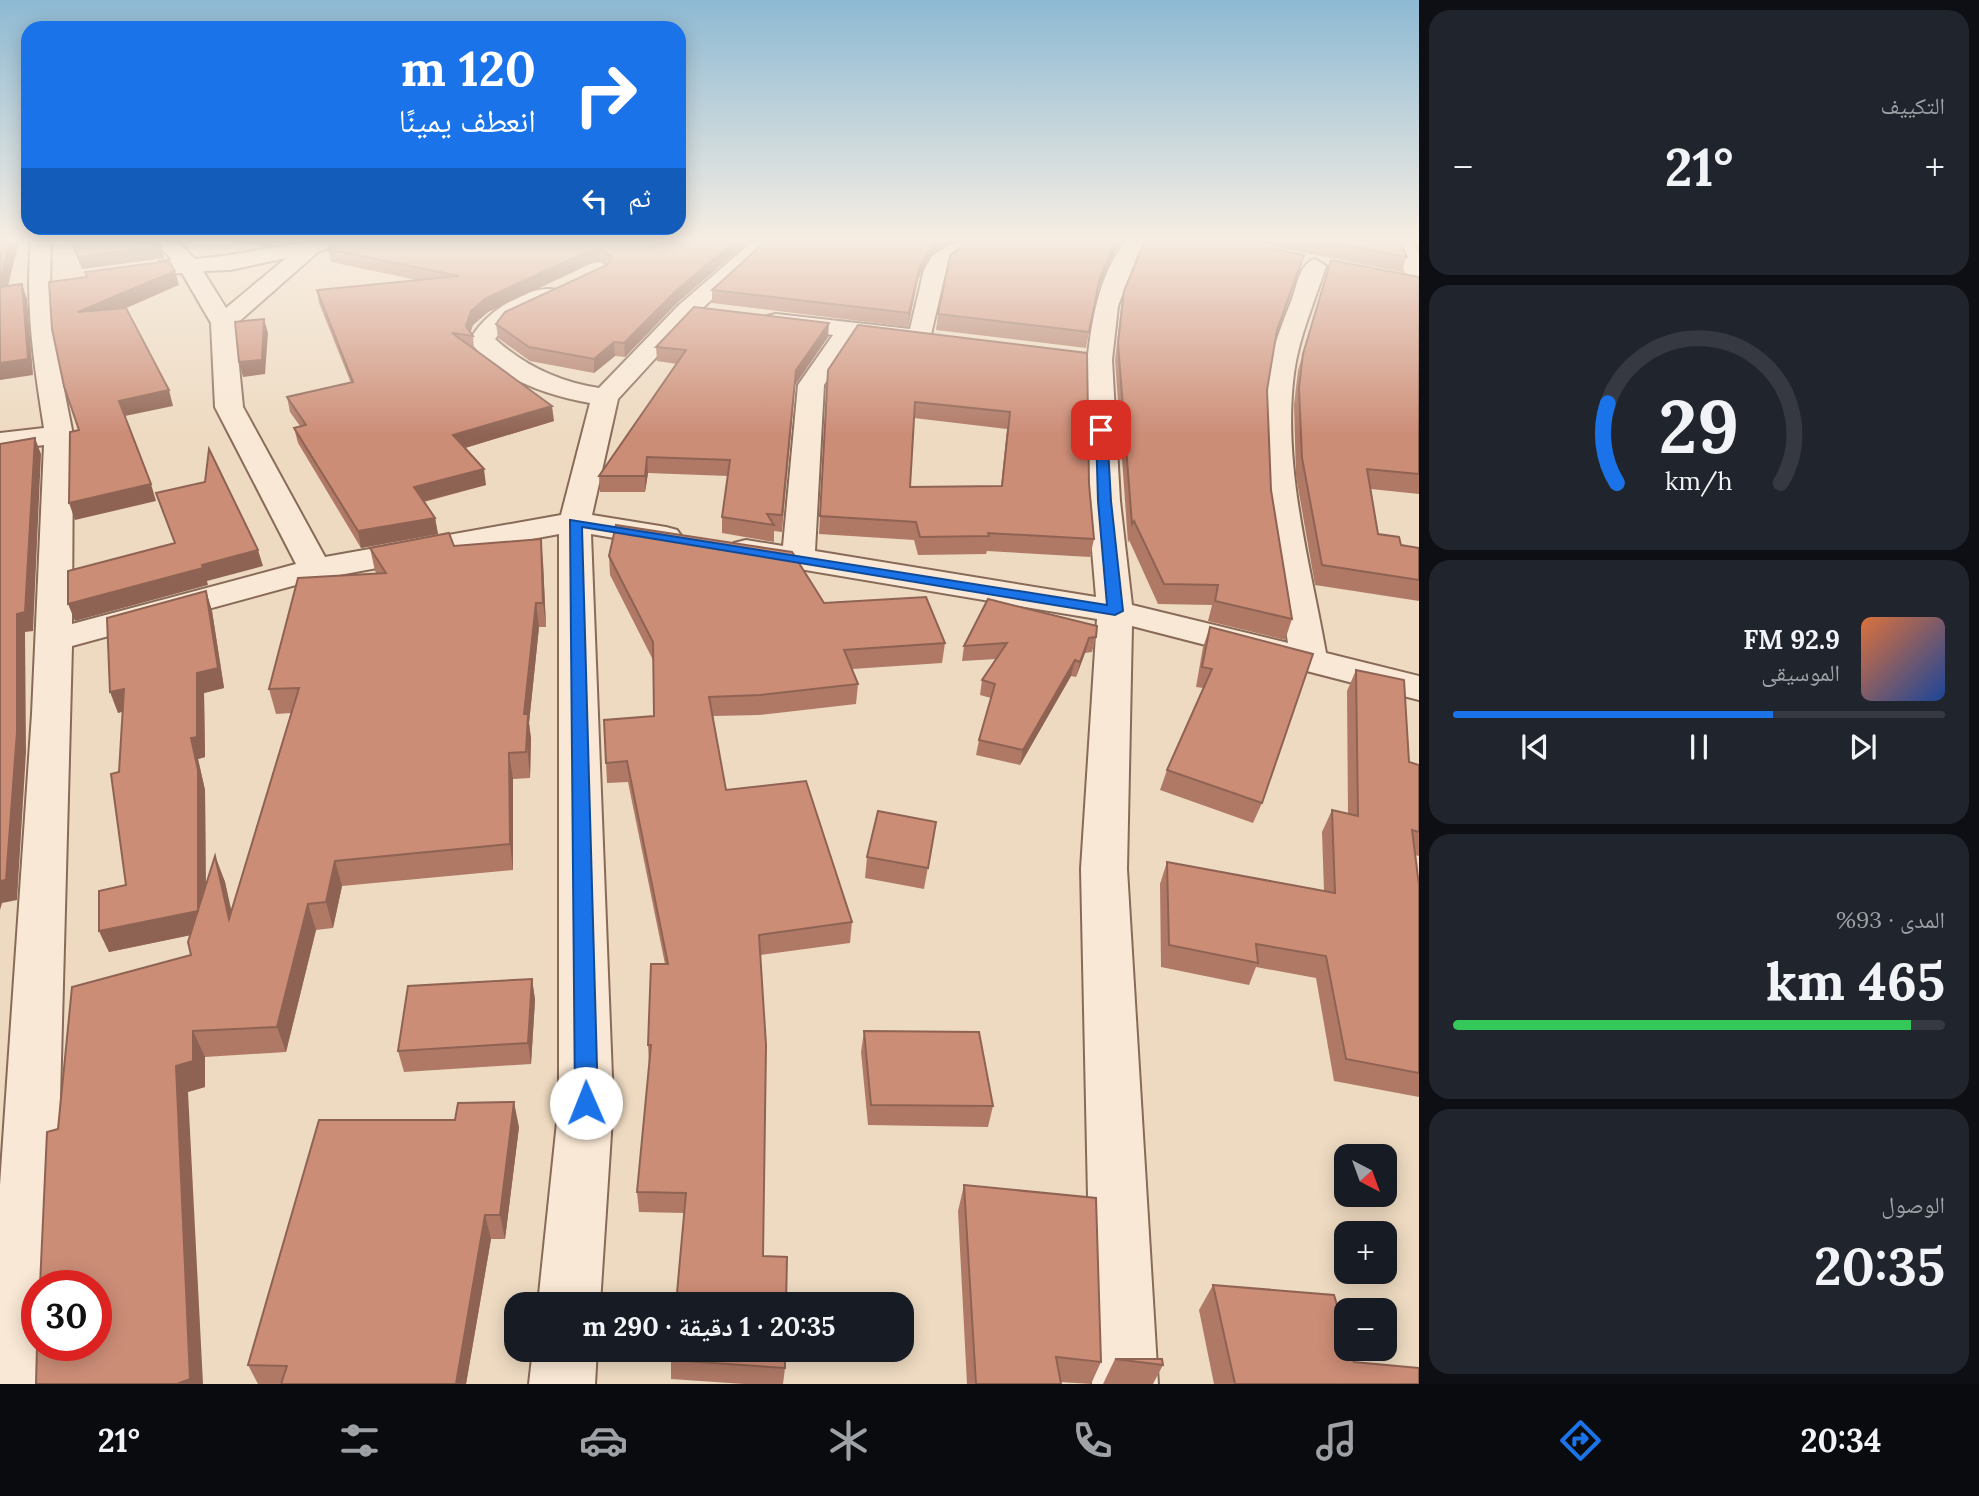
<!DOCTYPE html>
<html lang="ar">
<head>
<meta charset="utf-8">
<style>
  body { margin:0; font-family:Lora,"Noto Naskh Arabic",serif; background:#20242c; color:#f1f3f6; direction:rtl; height:100vh; display:flex; flex-direction:column; font-size:26px; white-space:nowrap }
  * { box-sizing:border-box; margin:0 }
  p { font-size:23px; color:#9ea1a6 }
  .icon { flex:none; width:38px; height:38px; fill:none; stroke:currentColor; stroke-width:2; stroke-linecap:round; stroke-linejoin:round }
  .map { position:relative; flex:1; overflow:hidden; direction:ltr }
  .drawer { display:flex; flex-direction:column; gap:10px; padding:10px; background:#0d0f14; width:560px }
  .drawer>* { flex:none }
  .banner { position:absolute; left:21px; top:21px; width:665px; height:214px; border-radius:21px; box-shadow:0 4px 18px #0003; direction:rtl; background:#1a73e8; color:#fff; overflow:hidden }
  .needle { width:46px; rotate:139deg }
  .controls { position:absolute; left:1334px; top:1144px; display:grid; gap:14px }
  .controls a { display:grid; place-items:center; width:63px; height:63px; border-radius:14px; background:#171b24; box-shadow:0 4px 18px #0003; font-size:35px }
  .speed { position:absolute; left:21px; top:1270px; display:flex; gap:14px; font-size:35px; font-weight:700; text-align:center }
  .speed>* { display:grid; place-content:center; width:91px; height:91px; border-radius:50%; background:#171b24; box-shadow:0 4px 18px #0003; line-height:1 }
  .speed .limit { border:10px solid #d22; background:#fff; color:#111 }
  .pin { position:absolute; display:grid; place-items:center; width:60px; height:60px; color:#fff; margin:-30px; border-radius:14px; box-shadow:0 4px 10px #0006 }
  .me { position:absolute; width:77px; margin:-38px; rotate:359deg; stroke-linejoin:round; filter:drop-shadow(0 0 5px #0008) }
  .turn { display:flex; align-items:center; gap:24px; height:147px; padding:0 35px; font-size:32px }
  .turn .icon { width:91px; height:91px; stroke-width:2.5 }
  .turn b { display:block; font-size:49px; line-height:60px }
  .then { display:flex; align-items:center; height:66px; padding:0 35px; background:#0003; gap:14px; font-size:26px }
  .big { font-size:52px; font-weight:800; line-height:1.1 }
  .drawer .tile { flex:1; display:flex; flex-direction:column; justify-content:center; gap:10px; min-width:0; padding:0 24px; border-radius:21px; background:#20242c }
  .drawer .dial { align-items:center; gap:0 }
  .dial svg { height:182px; overflow:visible; fill:none; stroke:#363941; stroke-width:7; stroke-linecap:round; text-anchor:middle }
  .dial text { fill:#f1f3f6; stroke:none }
  .song { display:flex; align-items:center; gap:21px }
  .cover { width:84px; height:84px; border-radius:10px; background:linear-gradient(135deg,hsl(20 70% 55%),hsl(220 70% 35%)) }
  .played { height:7px; border-radius:4px; background:linear-gradient(90deg,#1a73e8 65%,#363941 65%) }
  .keys { display:flex; justify-content:space-around; direction:ltr }
  .heat { display:flex; justify-content:space-between; align-items:center; font-size:38px; direction:ltr }
  .charge { height:10px; border-radius:5px; background:linear-gradient(90deg,#34c759 93%,#363941 0) }
  .trip { position:absolute; left:504px; top:1292px; width:410px; height:70px; border-radius:21px; background:#171b24; box-shadow:0 4px 18px #0003; font-weight:800; line-height:70px; text-align:center; direction:rtl }
  .dock { display:flex; height:112px; justify-content:space-around; align-items:center; background:#090b0e; color:#9ea1a6 }
  .dock .icon { width:49px; height:49px }
  .dock .on { color:#1a73e8 }
  .dock b { font-size:32px; color:#f1f3f6 }
  main { display:flex; flex:1; min-height:0 }
  .map>svg:first-child { display:block }
  .lines { fill:none; stroke-linecap:round; stroke-linejoin:round }
  .minor-casing { stroke:#886a59; stroke-width:4 }
  .tertiary-casing { stroke:#886a59; stroke-width:4 }
  .minor { fill:#f9e8d5; fill-rule:evenodd }
  .tertiary { fill:#f9e8d5; fill-rule:evenodd }
  .wall { fill:#af7966; fill-rule:evenodd }
  .shaded-wall { fill:#8f6353 }
  .building { fill:#cc8d77; stroke:#8f6353; stroke-width:2; fill-rule:evenodd }
  .route { fill:#1a73e8; stroke:#114b97; stroke-width:2 }
</style>
</head>
<body>
<main>
<section class="drawer">
<div class="tile"><p>التكييف</p>
<div class="heat"><a>−</a><b class="big">21°</b><a>+</a></div>
</div>
<div class="tile dial"><svg viewBox="0 0 100 80">
<path d="M14 69A42 42 0 1 1 86 69"/>
<path d="M14 69A42 42 0 0 1 10 34" stroke="#1a73e8"/>
<text x="50" y="56" font-size="32" font-weight="700">29</text>
<text x="50" y="72" font-size="11">km/h</text>
</svg></div>
<div class="tile">
<div class="song"><i class="cover"></i><div><b>92.9 FM</b><p>الموسيقى</p></div></div>
<div class="played"></div>
<div class="keys"><svg class="icon" aria-label="previous" viewBox="0 0 24 24"><path d="M18 5L8 12l10 7zM5 5v14"/></svg><svg class="icon" aria-label="pause" viewBox="0 0 24 24"><path d="M8 5v14M16 5v14"/></svg><svg class="icon" aria-label="next" viewBox="0 0 24 24"><path d="M6 5l10 7-10 7zM19 5v14"/></svg></div>
</div>
<div class="tile"><p>المدى · 93%</p><b class="big">465 km</b><div class="charge"></div></div>
<div class="tile"><p>الوصول</p><b class="big">20:35</b></div>
</section>
<div class="map">
<svg width="1419" height="1384" viewBox="0 0 1419 1384">
  <rect width="100%" height="100%" fill="#eedac1"/>
  <g class="lines">
    <g class="minor-casing">
      <g id="minor">
        <path d="M31,241H51L50,284L55,344L73,435L72,624L296,564L215,407L211,323L182,273L167,274L156,267L159,262L172,260L155,241H177L195,259C247,255 296,239 348,241L345,245L319,251L235,325L243,407L325,557L561,515L590,403C547,395 496,379 470,341C480,316 528,283 556,290L560,295L556,300L508,323L495,339C525,366 559,382 599,388L679,305L753,241H775L695,315L618,399L592,515L666,527L677,530L682,537L677,544L666,547L591,534L613,1103L600,1304H538L559,1103V534L318,579L72,646L55,1286H37V1346H53L52,1384H0V1185L32,714L44,445L0,451V433L44,428C34,365 25,305 31,241ZM286,258L226,308L203,271L230,270Z"/>
        <path d="M956,241H980L946,270L929,343L920,345L856,337L824,385L815,551L1096,597C1089,505 1064,314 1126,241H1147L1138,253L1118,306L1112,360L1120,501L1132,605L1288,643C1275,555 1251,460 1269,370C1273,346 1283,322 1292,299C1297,285 1300,263 1315,259L1326,266C1315,301 1299,336 1294,373C1282,466 1310,562 1326,653L1419,676V700L1132,626L1127,869L1158,1384H1092L1081,869L1097,619L746,560L734,557L730,550L734,543L746,540L783,546L798,385L833,335L767,326L764,321L767,316L776,314L910,329L924,270L932,256Z"/>
        <polygon points="533,1349 597,1349 595,1384 529,1384"/>
      </g>
    </g>
    <g class="tertiary-casing">
      <polygon id="tertiary" points="1393,241 1413,241 1419,254 1419,289 1408,282"/>
    </g>
    <use href="#minor" class="minor"/>
    <use href="#tertiary" class="tertiary"/>
  </g>
  <g class="wall">
    <polygon points="70,241 158,241 164,258 82,269"/>
    <polygon points="234,241 279,241 265,247"/>
    <polygon points="332,241 749,241 677,303 625,357 615,356 594,373 530,361 498,338 496,324 606,266 600,262 590,264 488,312 473,325 470,333 473,336 474,349 554,421 465,448 486,485 424,502 435,518 438,534 361,548 298,443 294,428 300,426 290,412 287,397 351,383 319,303 317,290 417,280 331,262 328,249"/>
    <polygon points="766,241 966,241 944,246 932,255 918,279 908,327 712,303 712,290"/>
    <polygon points="967,241 1124,241 1115,251 1097,292 1086,348 936,330 938,314"/>
    <polygon points="1246,241 1401,241 1407,257 1401,272"/>
    <polygon points="1304,255 1276,335 1267,390 1271,490 1292,619 1285,640 1208,621 1212,605 1158,604 1129,540 1128,543 1115,360 1121,307 1124,291"/>
    <polygon points="1331,260 1419,277 1419,494 1371,489 1378,534 1401,545 1419,548 1419,601 1315,585 1296,476 1294,405 1298,370"/>
    <polygon points="828,337 795,385 782,532 774,531 774,542 722,533 722,517 728,476 648,473 645,492 600,492 599,476 677,364 657,361 656,347"/>
    <path d="M1087,353L1089,484L1094,539L1090,557L987,551L986,554L918,555L914,540L819,534L828,370ZM914,418L1007,429L1001,486L910,487Z"/>
    <polygon points="454,546 543,562 546,627 539,627 529,723 531,739 530,778 513,779 513,870 342,886 333,928 316,930 286,1052 205,1057 205,1087 58,1129 191,955 190,935 109,952 99,931 126,885 123,711 118,713 206,591 212,611 224,688 204,693 205,757 198,759 205,790 206,885 215,856 225,882 231,911 291,713 276,714 269,689 377,574 375,571 370,548"/>
    <polygon points="609,556 824,603 945,643 942,663 852,669 858,684 856,704 759,715 713,716 726,790 852,922 850,943 760,955 763,1256 786,1304 684,1213 639,1212 637,1192 649,1065 648,1045 665,964 628,782 607,783 606,763 654,716 653,660 610,575"/>
    <polygon points="1210,627 1262,803 1253,823 1160,790 1167,770 1203,688 1196,687 1203,647"/>
    <polygon points="1096,637 1092,652 1085,653 1076,677 1071,676 1020,765 976,755 979,740 991,698 980,695 982,680 996,659 962,661 964,646"/>
    <polygon points="1356,670 1409,762 1419,765 1419,856 1415,855 1419,885 1419,1097 1334,1081 1316,978 1256,967 1249,985 1161,967 1160,884 1167,862 1324,891 1322,832 1332,810 1348,814 1347,691"/>
    <polygon points="936,822 924,889 865,878 867,857"/>
    <polygon points="532,979 535,1000 531,1064 404,1072 398,1051"/>
    <polygon points="864,1031 993,1106 988,1127 868,1125 861,1052"/>
    <polygon points="519,1127 505,1239 491,1239 466,1384 258,1384 248,1365"/>
    <polygon points="964,1185 1101,1362 1091,1384 1060,1382 1061,1384 967,1384 958,1211"/>
    <polygon points="1213,1285 1354,1362 1419,1384 1214,1384 1199,1310"/>
    <polygon points="1115,1359 1163,1365 1153,1384 1103,1384"/>
    <polygon points="671,1360 785,1368 783,1384 744,1384 671,1379"/>
  </g>
  <g class="shaded-wall">
    <polygon points="10,241 19,241 4,302 0,290 0,282"/>
    <polygon points="264,241 279,241 265,247"/>
    <polygon points="735,241 749,241 677,303 625,357 624,343 677,290"/>
    <polygon points="935,241 966,241 944,246 932,255 918,279 908,327 909,313 920,266"/>
    <polygon points="1116,241 1124,241 1115,251 1097,292 1100,277"/>
    <polygon points="161,246 164,258 82,269 78,257"/>
    <polygon points="600,249 600,262 590,264 488,312 473,325 469,336 466,326 471,311 486,298 589,251"/>
    <polygon points="1304,255 1300,270 1272,346 1277,330"/>
    <polygon points="175,271 179,285 83,327 78,312"/>
    <polygon points="22,284 27,299 33,375 0,380 0,363"/>
    <polygon points="264,319 268,333 265,374 243,377 239,362"/>
    <polygon points="829,323 828,337 795,385 782,532 796,370"/>
    <polygon points="614,342 615,356 594,373 594,359"/>
    <polygon points="169,390 173,406 125,416 119,401"/>
    <polygon points="552,406 554,421 455,451 453,435"/>
    <polygon points="35,438 41,454 33,631 25,632 26,752 17,900 2,903 0,910 0,881 17,614"/>
    <polygon points="647,457 648,473 645,492 645,476"/>
    <polygon points="484,469 486,485 417,503 414,487"/>
    <polygon points="151,484 156,501 75,520 69,503"/>
    <polygon points="435,518 438,534 361,548 358,531"/>
    <polygon points="541,539 543,562 546,627 543,603"/>
    <polygon points="258,550 263,566 207,581 208,585 75,621 68,604 202,565"/>
    <polygon points="206,591 212,611 224,688 204,693 205,757 198,759 205,790 206,932 109,952 99,931 198,911 191,738"/>
    <polygon points="536,603 539,627 529,723 531,739 530,778 524,714"/>
    <polygon points="1089,638 1085,653 1076,677 1080,662"/>
    <polygon points="1075,660 1071,676 1020,765 1023,750"/>
    <polygon points="124,689 132,709 118,713 110,692"/>
    <polygon points="509,753 513,779 513,870 510,844"/>
    <polygon points="215,856 225,882 239,945 229,919"/>
    <polygon points="335,861 342,886 333,928 326,902"/>
    <polygon points="308,904 316,930 286,1052 277,1027"/>
    <polygon points="532,979 535,1000 531,1064 528,1043"/>
    <polygon points="193,1031 205,1057 205,1087 188,1092 203,1384 177,1384 176,1066"/>
    <polygon points="514,1102 519,1127 505,1239 500,1215"/>
    <polygon points="485,1215 491,1239 466,1384 456,1384"/>
  </g>
  <g class="building">
    <polygon points="0,241 10,241 0,282"/>
    <polygon points="71,241 158,241 161,246 78,257"/>
    <polygon points="332,241 735,241 677,290 624,343 614,342 594,359 529,347 496,324 505,312 607,265 612,257 600,249 589,251 486,298 471,311 466,326 473,336 452,333 552,406 453,435 484,469 414,487 435,518 358,531 294,428 306,425 287,397 353,382 317,290 459,276 328,249"/>
    <polygon points="766,241 935,241 920,266 909,313 712,290"/>
    <polygon points="967,241 1116,241 1100,277 1089,332 938,314 950,256"/>
    <polygon points="1145,241 1236,241 1304,255 1277,330 1267,390 1271,490 1292,619 1215,601 1218,585 1164,584 1134,521 1132,524 1118,343 1124,291"/>
    <polygon points="1325,241 1401,241 1407,257"/>
    <polygon points="1331,260 1419,277 1419,474 1367,469 1378,534 1399,537 1401,545 1419,548 1419,580 1322,565 1302,458 1299,388 1303,354"/>
    <polygon points="169,261 175,271 78,312 126,308 169,390 119,401 151,484 69,503 70,432 79,430 64,386 52,329 49,282 87,277 85,272"/>
    <polygon points="22,284 28,359 0,363 0,287"/>
    <polygon points="694,307 829,323 796,370 782,515 767,514 774,525 722,517 730,460 647,457 645,476 599,476 686,350 656,347"/>
    <polygon points="264,319 262,360 239,362 235,322"/>
    <path d="M858,325L1087,353L1089,484L1094,539L988,533L989,536L920,537L916,522L820,516L828,370ZM915,402L1010,412L1002,486L910,487Z"/>
    <polygon points="35,438 25,612 17,614 17,732 6,880 0,881 0,444"/>
    <polygon points="209,449 258,550 202,565 203,568 68,604 68,571 175,543 156,493 205,482"/>
    <polygon points="616,525 792,552 824,603 926,597 945,643 844,650 858,684 760,695 709,697 726,790 806,781 852,922 759,935 766,1045 763,1256 787,1257 786,1304 676,1304 686,1193 637,1192 651,1045 648,1045 651,964 668,964 627,761 606,763 604,720 654,716 653,642 609,556"/>
    <polygon points="449,533 454,546 541,539 543,603 536,603 524,714 528,714 526,752 509,753 510,844 335,861 326,902 308,904 277,1027 193,1031 193,1061 176,1066 190,1379 177,1384 36,1384 37,1346 96,1346 96,1286 40,1286 47,1132 58,1129 72,987 191,955 188,942 215,856 229,919 299,688 269,689 298,578 386,573 370,548"/>
    <polygon points="206,591 218,668 197,673 197,737 191,738 198,770 198,911 99,931 99,891 126,885 111,774 119,772 124,689 110,692 107,618"/>
    <polygon points="988,599 1097,626 1096,637 1089,638 1080,662 1075,660 1023,750 979,740 995,684 982,680 1007,643 964,646"/>
    <polygon points="1210,627 1313,654 1262,803 1167,770 1212,669 1202,667"/>
    <polygon points="1356,670 1404,680 1409,762 1419,765 1419,832 1412,830 1419,885 1419,1073 1346,1059 1326,956 1256,944 1258,963 1169,945 1167,862 1335,893 1332,810 1358,816"/>
    <polygon points="878,811 936,822 928,868 867,857"/>
    <polygon points="532,979 528,1043 398,1051 408,986"/>
    <polygon points="864,1031 979,1032 993,1106 871,1105"/>
    <polygon points="514,1102 500,1215 485,1215 456,1384 281,1384 287,1366 248,1365 319,1120 455,1120 458,1103"/>
    <polygon points="964,1185 1096,1198 1101,1362 1056,1357 1061,1384 976,1384"/>
    <polygon points="1213,1285 1334,1295 1346,1335 1346,1349 1350,1349 1354,1362 1419,1368 1419,1384 1235,1384"/>
    <polygon points="672,1349 785,1349 785,1368 671,1360"/>
    <polygon points="1115,1359 1162,1359 1163,1365"/>
  </g>
  <linearGradient id="sky" x2="0" y2="1"><stop stop-color="#8db9d3"/><stop offset="0.55" stop-color="#f7eee3"/><stop offset="1" stop-color="#f7eee3" stop-opacity="0"/></linearGradient>
  <rect width="1419" height="435" fill="url(#sky)"/>
  <polygon class="route" points="1101,427 1107,430 1111,501 1123,611 1115,615 582,527 598,1103 594,1110 586,1113 578,1110 575,1103 570,520 1107,605 1098,501 1096,430"/>
</svg>
<div class="controls">
<a><svg class="needle" viewBox="-14 -14 28 28"><path d="M0-13l5 13h-10z" fill="#e53935"/><path d="M0 13l5-13h-10z" fill="#9ea1a6"/></svg></a>
<a>+</a>
<a>−</a>
</div>
<div class="speed"><div class="limit">30</div></div>
<div class="pin" style="left:1101px;top:430px;background:#d93025"><svg class="icon" aria-label="arrive" viewBox="0 0 24 24"><path d="M6 21V4h12l-3 4 3 4H6"/></svg></div>
<svg class="me" style="left:586px;top:1103px" viewBox="-20 -20 40 40"><circle r="19" fill="#fff"/><path d="M0-13L10 11 0 6-10 11z" fill="#1a73e8"/></svg>
<div class="trip">20:35 · 1 دقيقة · 290 m</div>
<div class="banner">
<div class="turn"><svg class="icon" aria-label="right" viewBox="0 0 24 24"><path d="M7 20v-9h11M14 6l5 5-5 5"/></svg><div><b>120 m</b>انعطف يمينًا</div></div>
<div class="then">ثم<svg class="icon" aria-label="left" viewBox="0 0 24 24"><path d="M17 20v-9H6M10 6l-5 5 5 5"/></svg></div>
</div>
</div>
</main>
<nav class="dock">
<b>20:34</b>
<svg class="icon on" aria-label="directions" viewBox="0 0 24 24"><path d="M12 3l9 9-9 9-9-9zM9 14v-3h6M13 9l2 2-2 2"/></svg>
<svg class="icon" aria-label="music" viewBox="0 0 24 24"><path d="M9 18V5l10-2v13"/><circle cx="6" cy="18" r="3"/><circle cx="16" cy="16" r="3"/></svg>
<svg class="icon" aria-label="phone" viewBox="0 0 24 24"><path d="M5 4h4l2 5-3 2q2 4 5 5l2-3 5 2v4C11 20 4 13 5 4z"/></svg>
<svg class="icon" aria-label="climate" viewBox="0 0 24 24"><path d="M12 3v18M4 7l16 10M4 17L20 7"/></svg>
<svg class="icon" aria-label="car" viewBox="0 0 24 24"><path d="M5 17H2v-5l4-1 3-4h7l3 4 3 1v5h-3M9 17h6M6 11h13"/><circle cx="7" cy="17" r="2"/><circle cx="17" cy="17" r="2"/></svg>
<svg class="icon" aria-label="filters" viewBox="0 0 24 24"><path d="M4 7h16M4 17h16"/><circle cx="9" cy="7" r="2"/><circle cx="15" cy="17" r="2"/></svg>
<b>21°</b>
</nav>
</body>
</html>
